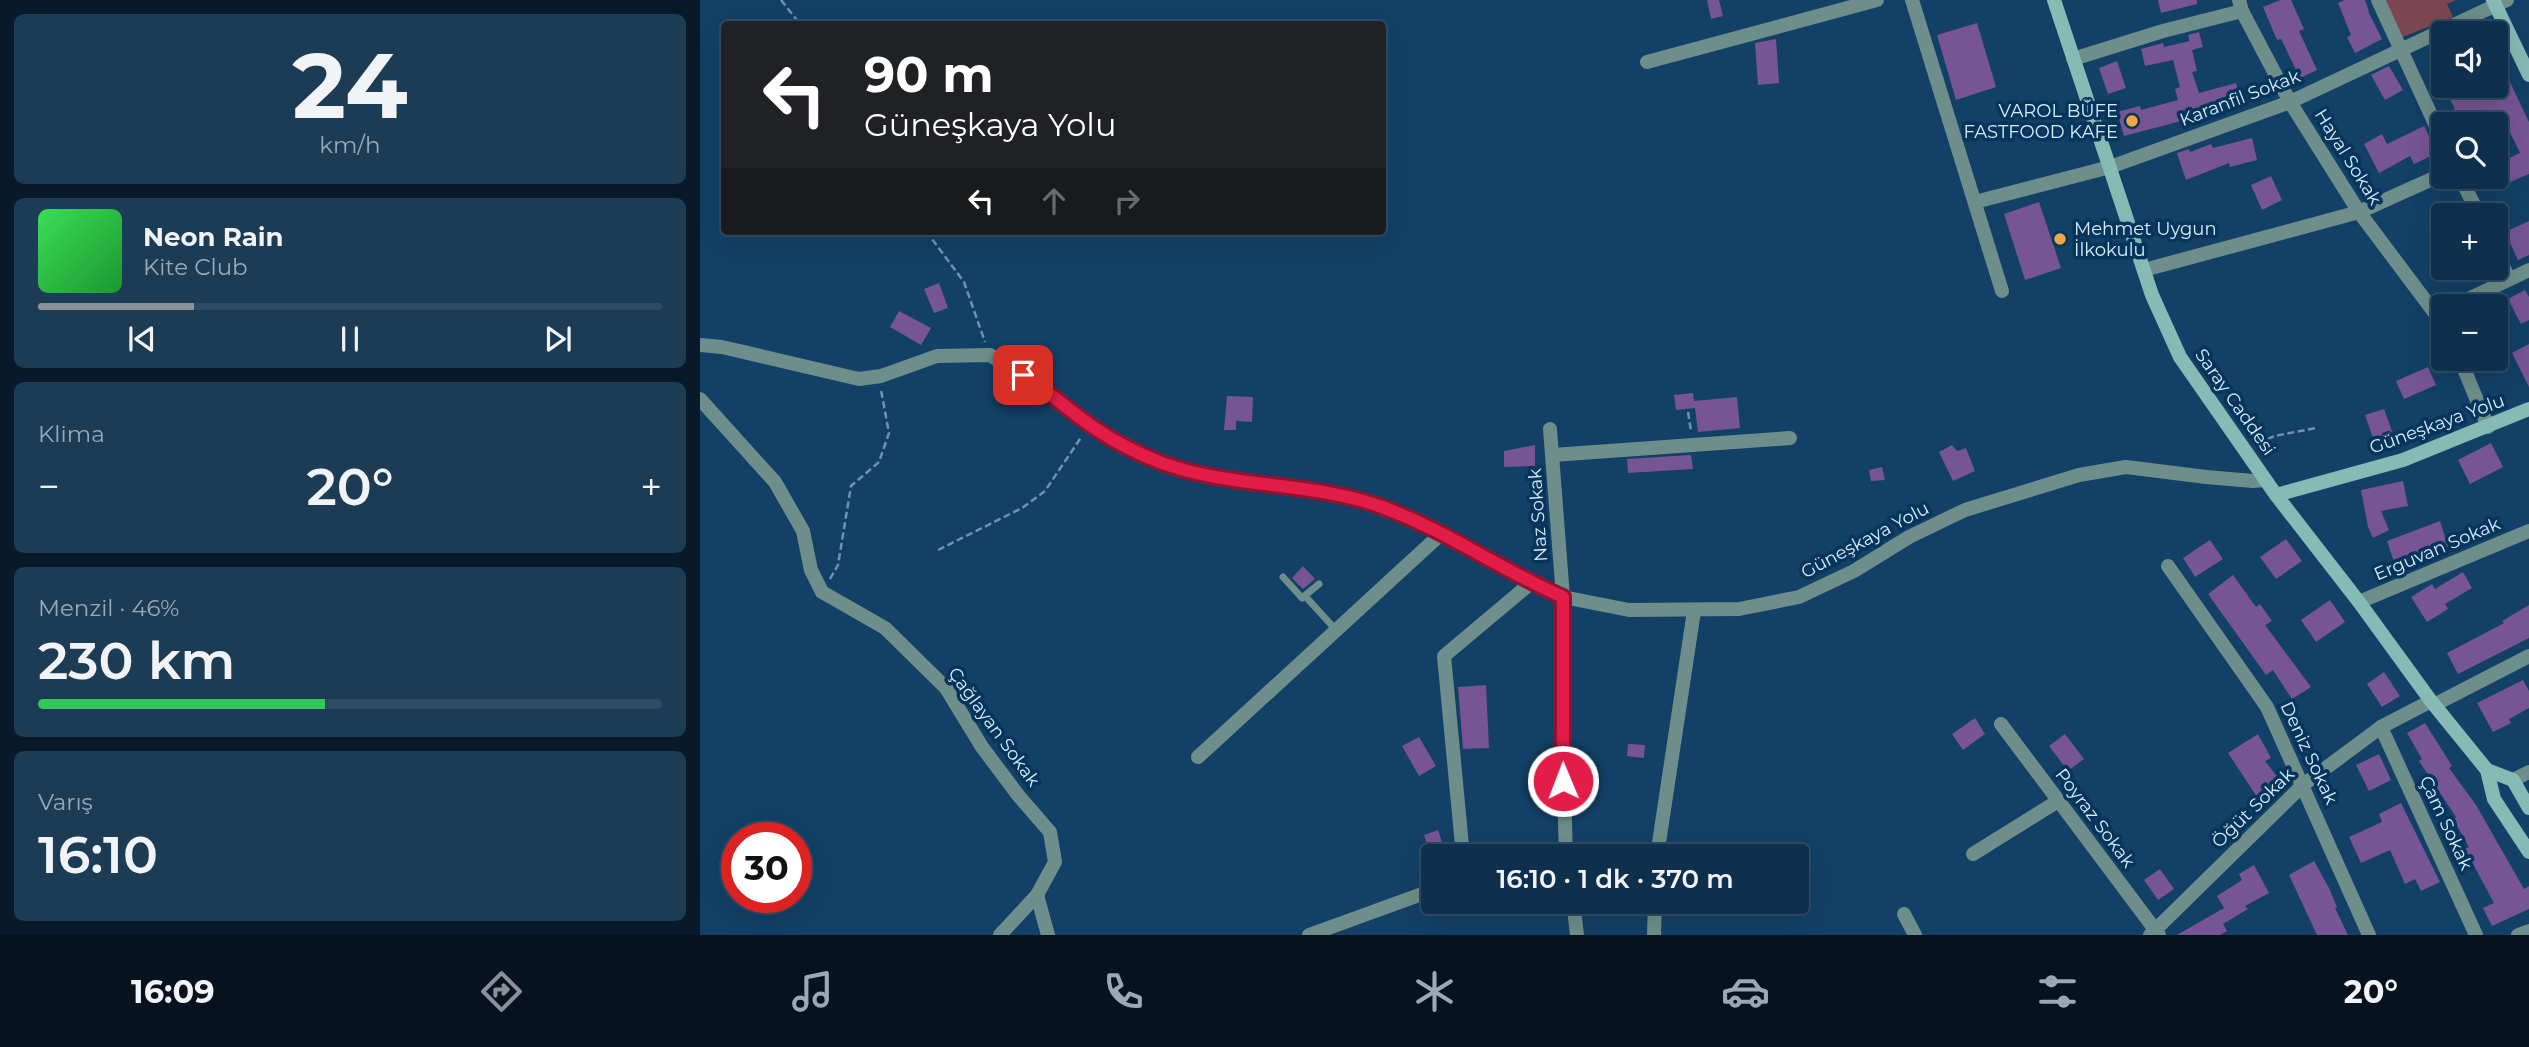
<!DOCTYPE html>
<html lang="tr">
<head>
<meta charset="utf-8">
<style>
  body { margin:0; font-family:Montserrat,sans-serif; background:#1c3c56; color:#f1f3f6; height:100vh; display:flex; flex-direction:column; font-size:26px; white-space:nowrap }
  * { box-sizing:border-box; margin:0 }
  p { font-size:23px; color:#9ba9b5 }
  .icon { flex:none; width:38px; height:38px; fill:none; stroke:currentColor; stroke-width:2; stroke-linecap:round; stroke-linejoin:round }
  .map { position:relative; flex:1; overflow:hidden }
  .side { display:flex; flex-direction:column; gap:14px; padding:14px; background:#081a2a; width:700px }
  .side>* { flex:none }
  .top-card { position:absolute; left:21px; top:21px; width:665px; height:214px; border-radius:7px; box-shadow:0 7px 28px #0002,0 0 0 2px #2e4b64; background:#202124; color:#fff; overflow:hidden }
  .controls { position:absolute; left:1731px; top:21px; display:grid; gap:14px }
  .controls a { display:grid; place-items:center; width:77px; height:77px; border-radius:7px; background:#0e304c; box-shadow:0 7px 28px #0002,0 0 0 2px #2e4b64; font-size:35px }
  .speed { position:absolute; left:21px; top:822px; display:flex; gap:14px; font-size:35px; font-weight:700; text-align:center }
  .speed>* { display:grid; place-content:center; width:91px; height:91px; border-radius:50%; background:#0e304c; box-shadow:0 7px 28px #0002,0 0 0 2px #2e4b64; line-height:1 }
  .speed .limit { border:10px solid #d22; background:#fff; color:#111 }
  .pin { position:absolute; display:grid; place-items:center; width:60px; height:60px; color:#fff; margin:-30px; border-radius:14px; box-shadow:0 4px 10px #0006 }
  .me { position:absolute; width:77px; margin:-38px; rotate:359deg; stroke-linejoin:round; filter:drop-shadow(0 0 5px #0008) }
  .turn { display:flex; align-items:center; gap:24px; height:147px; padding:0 28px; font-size:32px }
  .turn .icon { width:91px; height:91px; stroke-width:2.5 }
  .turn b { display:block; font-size:49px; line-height:60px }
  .lanes { display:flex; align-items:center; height:66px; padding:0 28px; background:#0003; justify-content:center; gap:35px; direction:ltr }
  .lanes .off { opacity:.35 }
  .big { font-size:52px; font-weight:600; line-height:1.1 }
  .side .card { flex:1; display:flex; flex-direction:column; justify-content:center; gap:10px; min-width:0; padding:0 24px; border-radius:10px; background:#1c3c56 }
  .side .dial { align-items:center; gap:0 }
  .dial b { font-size:91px; line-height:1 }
  .song { display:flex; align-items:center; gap:21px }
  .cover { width:84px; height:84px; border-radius:10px; background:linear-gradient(135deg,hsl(130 70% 55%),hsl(130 70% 35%)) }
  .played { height:7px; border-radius:4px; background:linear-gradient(90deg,#8c9099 25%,#2e4b64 25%) }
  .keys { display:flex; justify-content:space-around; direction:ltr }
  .heat { display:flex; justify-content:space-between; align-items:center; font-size:38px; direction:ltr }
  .charge { height:10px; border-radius:5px; background:linear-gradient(90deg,#34c759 46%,#2e4b64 0) }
  .trip { position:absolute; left:721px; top:844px; width:388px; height:70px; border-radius:7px; background:#0e304c; box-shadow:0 7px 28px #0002,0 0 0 2px #2e4b64; font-weight:600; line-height:70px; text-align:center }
  .tabs { display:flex; height:112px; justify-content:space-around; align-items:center; background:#06131e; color:#9ba9b5 }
  .tabs .icon { width:49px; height:49px }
  .tabs .current { color:#8c9099 }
  .tabs b { font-size:32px; color:#f1f3f6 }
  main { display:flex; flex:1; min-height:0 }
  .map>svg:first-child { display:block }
  .green { fill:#7c4751 }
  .building { fill:#775495 }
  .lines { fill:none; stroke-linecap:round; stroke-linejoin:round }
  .path { stroke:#7192af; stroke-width:2.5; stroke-dasharray:7 3.5; stroke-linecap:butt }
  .lane { stroke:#6d8e8a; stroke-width:7 }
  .street { stroke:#6d8e8a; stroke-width:14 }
  .secondary { stroke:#86bab5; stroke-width:14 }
  .route-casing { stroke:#92132f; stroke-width:18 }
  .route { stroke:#e11d48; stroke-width:12 }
  .poi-dot { fill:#f3a443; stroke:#05355a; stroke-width:2.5 }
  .labels { text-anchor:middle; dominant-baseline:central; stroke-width:7; stroke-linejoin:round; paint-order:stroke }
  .street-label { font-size:18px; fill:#d9ecff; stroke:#05355a }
  .poi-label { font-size:18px; fill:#d9ecff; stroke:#05355a; text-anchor:end }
</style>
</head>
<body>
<main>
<section class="side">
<div class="card dial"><b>24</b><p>km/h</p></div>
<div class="card">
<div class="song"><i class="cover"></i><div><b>Neon Rain</b><p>Kite Club</p></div></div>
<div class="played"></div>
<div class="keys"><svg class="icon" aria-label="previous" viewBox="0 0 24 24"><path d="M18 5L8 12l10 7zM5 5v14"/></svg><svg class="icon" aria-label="pause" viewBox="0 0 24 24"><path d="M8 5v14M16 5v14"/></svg><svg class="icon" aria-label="next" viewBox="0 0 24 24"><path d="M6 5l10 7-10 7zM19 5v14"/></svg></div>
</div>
<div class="card"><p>Klima</p>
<div class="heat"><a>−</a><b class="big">20°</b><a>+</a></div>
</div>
<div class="card"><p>Menzil · 46%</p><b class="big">230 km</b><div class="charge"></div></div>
<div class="card"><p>Varış</p><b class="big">16:10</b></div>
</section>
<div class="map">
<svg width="1829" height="935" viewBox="0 0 1829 935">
  <rect width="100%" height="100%" fill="#124066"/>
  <polygon class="green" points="1683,0 1756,0 1747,4 1753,17 1700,38"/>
  <g class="building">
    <polygon points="1007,0 1019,0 1023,16 1011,19"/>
    <polygon points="1458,0 1497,0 1497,4 1461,13"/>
    <polygon points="1580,0 1591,0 1604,29 1599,31 1617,70 1600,78 1581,39 1577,40 1563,7"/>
    <polygon points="1645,0 1665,0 1669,11 1668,11 1682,39 1655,53 1647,37 1651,35 1638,3"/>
    <polygon points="1277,23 1296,87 1256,100 1237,35"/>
    <polygon points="1499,32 1503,47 1492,50 1488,35"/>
    <polygon points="1076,39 1079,83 1058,85 1055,43"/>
    <polygon points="1490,41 1497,71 1492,72 1499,93 1536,83 1542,105 1424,136 1417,112 1440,106 1441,110 1478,100 1475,89 1480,87 1473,60 1445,66 1441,49 1463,43 1464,47"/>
    <polygon points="1743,41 1743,74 1730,47"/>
    <polygon points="1417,61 1426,88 1408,94 1399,68"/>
    <polygon points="1796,63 1804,82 1809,80 1829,122 1829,174 1789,191 1783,177 1796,177 1796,164 1820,153 1800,112 1771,124 1759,124 1752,110 1755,109 1743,86 1796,86"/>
    <polygon points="1689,66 1703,90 1685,100 1671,75"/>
    <polygon points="1724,126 1737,153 1714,164 1710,156 1679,173 1664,144 1682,134 1687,144"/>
    <polygon points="1552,138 1557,160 1530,167 1529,163 1486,180 1477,153 1489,149 1490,152 1511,144 1513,148"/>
    <polygon points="1571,176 1582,200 1562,210 1551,185"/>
    <polygon points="1339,202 1361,268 1325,280 1304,214"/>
    <polygon points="1829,221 1829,255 1818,260 1805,232"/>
    <polygon points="239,283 248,308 234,313 224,289"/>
    <polygon points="1825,290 1829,297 1829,320 1821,324 1808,299"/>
    <polygon points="199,311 231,328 221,345 190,327"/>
    <polygon points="1829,344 1829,387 1812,353"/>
    <polygon points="1728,367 1736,385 1704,399 1696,381"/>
    <polygon points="993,393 994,401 1037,397 1040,428 998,432 995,408 976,410 974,395"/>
    <polygon points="527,396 553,397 552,422 536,421 536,430 524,430"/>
    <polygon points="1684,409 1693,434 1674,441 1665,415"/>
    <polygon points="1791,443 1803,467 1770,484 1758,460"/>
    <polygon points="835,445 835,466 804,467 804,451"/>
    <polygon points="1252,445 1257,451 1266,448 1275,471 1253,481 1239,452"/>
    <polygon points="991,455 993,469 928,473 927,459"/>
    <polygon points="1182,467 1185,480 1171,481 1169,470"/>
    <polygon points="1703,481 1708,506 1681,511 1689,530 1673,538 1668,527 1661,490"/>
    <polygon points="1740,521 1748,547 1695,565 1687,541"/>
    <polygon points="1586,539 1602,561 1576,579 1560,557"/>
    <polygon points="1510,540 1523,559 1495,577 1483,558"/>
    <polygon points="603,566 615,579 603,589 592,578"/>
    <polygon points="1763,572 1772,588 1745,604 1748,609 1727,622 1711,597 1732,584 1735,589"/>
    <polygon points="1533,575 1556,607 1560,604 1572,621 1565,625 1611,687 1592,699 1573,670 1566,675 1508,594"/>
    <polygon points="1630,600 1645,622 1616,642 1601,620"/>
    <polygon points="1829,605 1829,638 1758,674 1747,653 1804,623 1802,621"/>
    <polygon points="1684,672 1700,696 1682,707 1667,684"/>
    <polygon points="1823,680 1829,691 1829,708 1809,719 1811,723 1793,732 1777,703"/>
    <polygon points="786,685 789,748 763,749 758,687"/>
    <polygon points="1275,718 1285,734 1263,750 1252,734"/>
    <polygon points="1725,723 1752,766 1749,768 1776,805 1824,889 1829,886 1829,909 1792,926 1783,908 1794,903 1765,849 1769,847 1753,819 1756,817 1719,761 1722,759 1707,733"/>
    <polygon points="1365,734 1384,759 1368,771 1349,746"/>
    <polygon points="1558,734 1571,758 1565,761 1586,788 1563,806 1528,753"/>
    <polygon points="719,737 736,766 719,776 702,746"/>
    <polygon points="928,744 945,745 944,758 927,756"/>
    <polygon points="1679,754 1691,780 1669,791 1656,765"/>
    <polygon points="1701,803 1740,882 1721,891 1715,879 1705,884 1690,850 1661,863 1649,837 1682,822 1679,814"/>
    <polygon points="738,830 742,842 728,847 724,835"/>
    <polygon points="1614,861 1629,888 1637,907 1635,908 1648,935 1617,935 1589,875"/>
    <polygon points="1554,865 1569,893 1545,906 1548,909 1523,924 1527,931 1520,935 1477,935 1524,908 1517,896 1542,880 1539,874"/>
    <polygon points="1460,869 1474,889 1458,900 1444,880"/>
    <polygon points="795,901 807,901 808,915 796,916"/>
  </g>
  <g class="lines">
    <g class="path">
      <polyline points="81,0 100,24"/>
      <polyline points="226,231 264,282 285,342"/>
      <polyline points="988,412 991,431"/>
      <polyline points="1558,444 1574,436 1616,428"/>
      <polyline points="238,550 322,508 345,491 382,436"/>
      <polyline points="130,579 138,565 151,486 179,462 189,433 181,390"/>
    </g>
    <g class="lane">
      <polyline points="583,577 602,598 619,584"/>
      <polyline points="605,596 636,630"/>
    </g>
    <g class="street">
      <polyline points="1212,0 1302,291"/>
      <polyline points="1539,0 1542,11 1590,102 1659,212 1743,324"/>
      <polyline points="1678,0 1743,141"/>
      <polyline points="1373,59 1463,31 1542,11"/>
      <polyline points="947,62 1177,0"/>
      <polyline points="1760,177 1779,215"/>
      <polyline points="1275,202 1410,167 1590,102 1807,0"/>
      <polyline points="1796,251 1809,279"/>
      <polyline points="1444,270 1659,212 1743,174"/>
      <polyline points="1759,306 1762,302 1829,270"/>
      <polyline points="0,345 22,347 159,379 181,376 237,356 290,355 339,386 397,430 461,463 516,478 643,495 681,506 736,529 831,583 863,597 929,610 1039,609 1099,597 1154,571 1209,537 1265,510 1379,475 1426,467 1506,477 1553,481 1565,480"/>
      <polyline points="1760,359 1788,427"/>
      <polyline points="0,399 75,482 103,531 111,570 122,592 185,628 246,688 282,747 318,795 350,832 355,862 337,895 300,935"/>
      <polyline points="850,429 863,597 861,686 866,856"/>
      <polyline points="853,455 1090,438"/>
      <polyline points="1468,566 1567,707 1669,935"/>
      <polyline points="1659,602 1829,531"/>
      <polyline points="1734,705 1829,656"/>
      <polyline points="1301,724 1459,935"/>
      <polyline points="1681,727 1776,935"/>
      <polyline points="498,757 742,533"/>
      <polyline points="1813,780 1829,772"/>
      <polyline points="1273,854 1358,801"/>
      <polyline points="763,856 744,656 831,583"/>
      <polyline points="848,856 866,851 927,856"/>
      <polyline points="957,856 994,611"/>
      <polyline points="337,895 348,935"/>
      <polyline points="873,901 877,935"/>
      <polyline points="1204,914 1215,935"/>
      <polyline points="609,935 733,890"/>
      <polyline points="954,935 955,901"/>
      <polyline points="1450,935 1603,785 1681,727 1731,701"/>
      <polyline points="1818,935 1829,931"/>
    </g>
    <g class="secondary">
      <polyline points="1354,0 1452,295 1480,357 1576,495 1659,602 1731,701 1787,770 1794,799 1829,852"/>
      <polyline points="1793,0 1829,75"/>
      <polyline points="1576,495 1703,460 1829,409"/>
      <polyline points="1787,770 1813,780 1829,808"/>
    </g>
  </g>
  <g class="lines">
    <g class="route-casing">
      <path id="route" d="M323,375C349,391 371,413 396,429C415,442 441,455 462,463C533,489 611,481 682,507C745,530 801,570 863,597V781"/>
    </g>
    <use href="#route" class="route"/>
  </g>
  <g class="poi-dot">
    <circle cx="1432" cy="121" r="7"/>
    <circle cx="1360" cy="239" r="7"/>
  </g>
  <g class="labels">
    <g class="street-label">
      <text transform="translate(1540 98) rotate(-21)">Karanfil Sokak</text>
      <text transform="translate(1648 157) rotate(58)">Hayal Sokak</text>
      <text transform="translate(1535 402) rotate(55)">Saray Caddesi</text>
      <text transform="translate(1737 424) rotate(-20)">Güneşkaya Yolu</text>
      <text transform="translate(838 515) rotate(-94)">Naz Sokak</text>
      <text transform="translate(1165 540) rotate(-28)">Güneşkaya Yolu</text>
      <text transform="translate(1737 549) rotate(-23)">Erguvan Sokak</text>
      <text transform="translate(294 727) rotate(54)">Çağlayan Sokak</text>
      <text transform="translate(1609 753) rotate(65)">Deniz Sokak</text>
      <text transform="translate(1553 808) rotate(-44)">Öğüt Sokak</text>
      <text transform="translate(1395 818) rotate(53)">Poyraz Sokak</text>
      <text transform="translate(1746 823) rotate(65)">Çam Sokak</text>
    </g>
    <g class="poi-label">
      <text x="1418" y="111">VAROL BÜFE<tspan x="1418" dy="21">FASTFOOD KAFE</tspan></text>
      <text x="1374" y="229" text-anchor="start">Mehmet Uygun<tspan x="1374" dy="21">İlkokulu</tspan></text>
    </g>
  </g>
</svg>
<div class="controls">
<a><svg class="icon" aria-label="sound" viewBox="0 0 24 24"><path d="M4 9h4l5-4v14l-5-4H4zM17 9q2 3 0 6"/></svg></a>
<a><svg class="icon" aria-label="search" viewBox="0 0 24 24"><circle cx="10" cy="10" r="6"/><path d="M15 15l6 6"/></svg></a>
<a>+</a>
<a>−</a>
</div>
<div class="speed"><div class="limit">30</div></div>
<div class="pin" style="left:323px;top:375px;background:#d93025"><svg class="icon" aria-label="arrive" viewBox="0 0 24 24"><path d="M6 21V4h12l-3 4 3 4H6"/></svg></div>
<svg class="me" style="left:863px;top:781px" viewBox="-20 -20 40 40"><circle r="17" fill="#e11d48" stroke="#fff" stroke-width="3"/><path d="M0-11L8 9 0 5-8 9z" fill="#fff"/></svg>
<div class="trip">16:10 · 1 dk · 370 m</div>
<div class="top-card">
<div class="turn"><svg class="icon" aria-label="left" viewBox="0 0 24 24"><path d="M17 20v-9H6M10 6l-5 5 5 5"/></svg><div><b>90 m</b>Güneşkaya Yolu</div></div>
<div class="lanes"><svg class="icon" aria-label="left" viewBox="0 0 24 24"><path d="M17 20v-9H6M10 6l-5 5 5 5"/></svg><svg class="icon off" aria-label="ahead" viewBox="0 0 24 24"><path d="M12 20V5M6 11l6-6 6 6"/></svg><svg class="icon off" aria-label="right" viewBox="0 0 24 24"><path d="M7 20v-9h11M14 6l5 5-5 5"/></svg></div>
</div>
</div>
</main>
<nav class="tabs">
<b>16:09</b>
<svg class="icon current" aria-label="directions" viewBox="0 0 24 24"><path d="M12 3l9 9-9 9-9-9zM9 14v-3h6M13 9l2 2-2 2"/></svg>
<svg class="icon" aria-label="music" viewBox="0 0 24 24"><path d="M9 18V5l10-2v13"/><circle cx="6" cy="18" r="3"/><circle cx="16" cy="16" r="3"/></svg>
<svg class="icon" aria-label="phone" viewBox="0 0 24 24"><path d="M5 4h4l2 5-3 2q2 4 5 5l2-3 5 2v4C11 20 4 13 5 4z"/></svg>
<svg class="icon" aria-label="climate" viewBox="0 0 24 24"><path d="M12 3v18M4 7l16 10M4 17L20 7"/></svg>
<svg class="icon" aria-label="car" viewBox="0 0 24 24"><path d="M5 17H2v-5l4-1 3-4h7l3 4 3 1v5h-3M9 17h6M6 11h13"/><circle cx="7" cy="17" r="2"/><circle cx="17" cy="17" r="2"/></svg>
<svg class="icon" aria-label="filters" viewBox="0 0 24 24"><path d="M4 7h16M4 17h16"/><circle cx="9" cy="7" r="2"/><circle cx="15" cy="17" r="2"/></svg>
<b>20°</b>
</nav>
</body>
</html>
